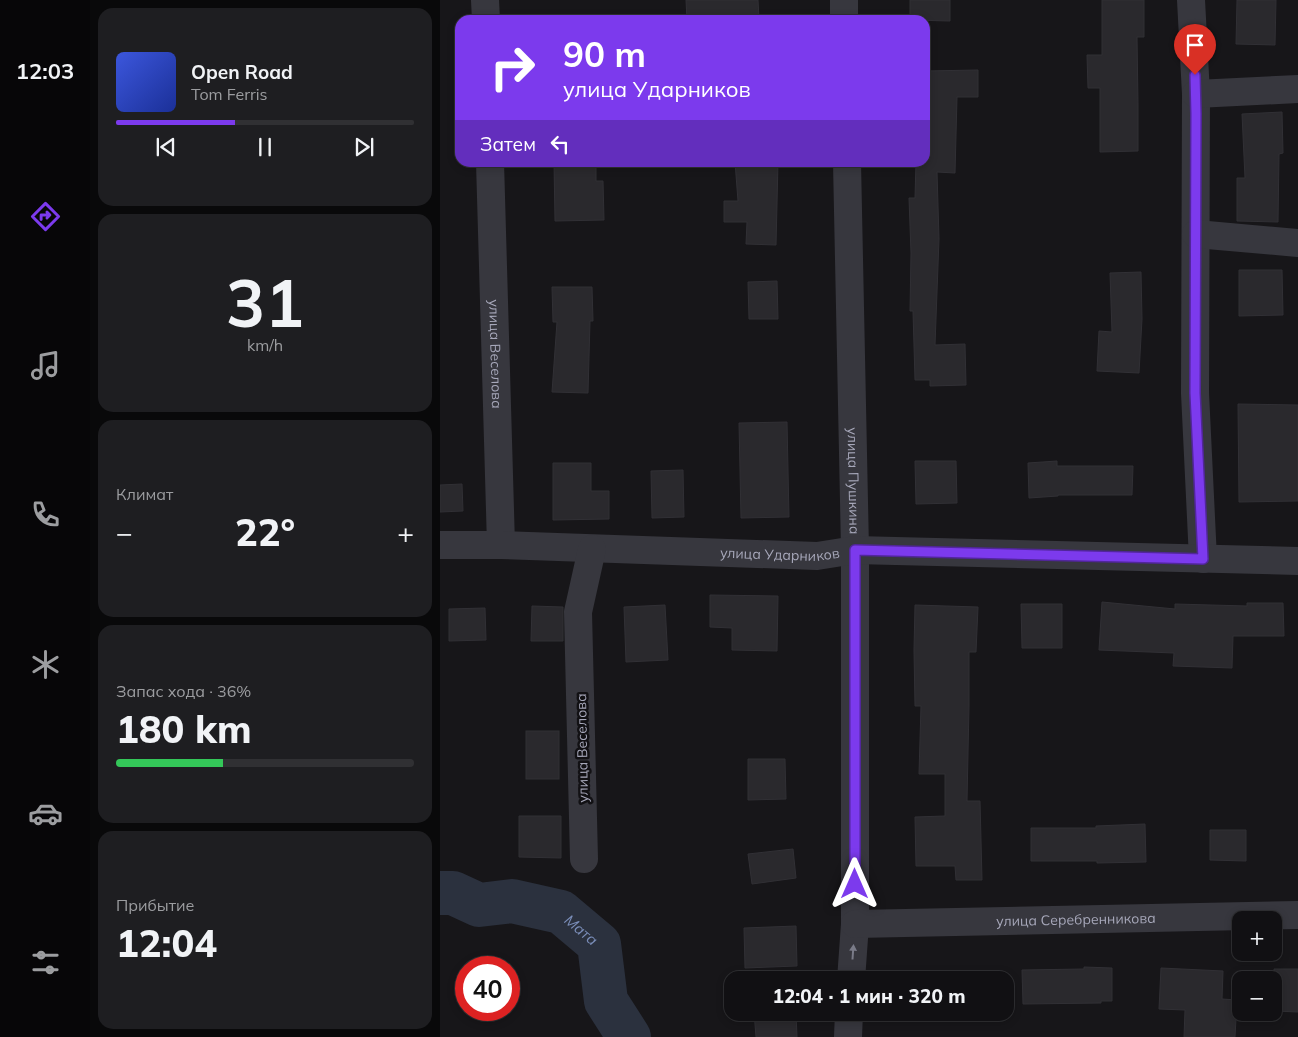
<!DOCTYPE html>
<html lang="ru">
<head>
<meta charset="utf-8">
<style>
  body { margin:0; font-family:Mulish,sans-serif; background:#1e1e21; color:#f1f3f6; height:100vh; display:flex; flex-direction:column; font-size:19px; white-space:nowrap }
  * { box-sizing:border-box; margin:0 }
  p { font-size:16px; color:#9c9da0 }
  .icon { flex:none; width:28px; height:28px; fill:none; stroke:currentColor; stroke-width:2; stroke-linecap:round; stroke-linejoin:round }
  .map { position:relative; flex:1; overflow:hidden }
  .details { display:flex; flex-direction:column; gap:8px; padding:8px; background:#09090a; width:350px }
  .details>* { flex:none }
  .top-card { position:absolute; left:15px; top:15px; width:475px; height:152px; border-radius:15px; box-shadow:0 2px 8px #0003,0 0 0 1px #303033; background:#7c3aed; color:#fff; overflow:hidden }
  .buttons { position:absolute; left:792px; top:911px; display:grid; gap:10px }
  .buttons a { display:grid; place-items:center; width:50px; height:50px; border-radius:10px; background:#111013; box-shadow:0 2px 8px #0003,0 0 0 1px #303033; font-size:25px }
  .speed { position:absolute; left:15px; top:956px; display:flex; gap:10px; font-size:25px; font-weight:700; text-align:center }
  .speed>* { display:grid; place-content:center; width:65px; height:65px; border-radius:50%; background:#111013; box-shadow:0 2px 8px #0003,0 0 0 1px #303033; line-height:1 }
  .speed .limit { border:8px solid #d22; background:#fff; color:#111 }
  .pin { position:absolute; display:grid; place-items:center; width:42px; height:42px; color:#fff; margin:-51px -21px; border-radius:50% 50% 50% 0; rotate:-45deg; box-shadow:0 0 5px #0007 }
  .pin .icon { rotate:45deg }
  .me { position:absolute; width:55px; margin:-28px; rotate:0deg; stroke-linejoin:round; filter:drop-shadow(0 0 4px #0008) }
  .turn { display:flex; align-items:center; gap:18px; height:105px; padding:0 25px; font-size:22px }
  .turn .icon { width:65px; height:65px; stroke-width:2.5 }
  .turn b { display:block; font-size:35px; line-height:42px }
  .then { display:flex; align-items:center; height:48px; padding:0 25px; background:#0003; gap:10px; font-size:19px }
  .big { font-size:38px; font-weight:800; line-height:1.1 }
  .details .card { flex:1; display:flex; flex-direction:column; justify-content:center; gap:8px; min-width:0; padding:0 18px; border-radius:15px; background:#1e1e21 }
  .details .dial { align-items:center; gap:0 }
  .dial b { font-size:65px; line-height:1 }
  .song { display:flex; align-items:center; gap:15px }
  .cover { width:60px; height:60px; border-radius:8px; background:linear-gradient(135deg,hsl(230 70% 55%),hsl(230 70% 35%)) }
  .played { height:5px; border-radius:2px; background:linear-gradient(90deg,#7c3aed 40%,#303033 40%) }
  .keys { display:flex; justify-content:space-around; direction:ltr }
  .heat { display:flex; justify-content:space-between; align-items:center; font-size:28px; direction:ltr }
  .charge { height:8px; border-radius:4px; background:linear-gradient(90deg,#34c759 36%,#303033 0) }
  .trip { position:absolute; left:284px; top:971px; width:290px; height:50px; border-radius:15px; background:#111013; box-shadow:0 2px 8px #0003,0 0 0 1px #303033; font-weight:800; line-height:50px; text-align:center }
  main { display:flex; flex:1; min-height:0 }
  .menu { display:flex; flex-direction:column; width:90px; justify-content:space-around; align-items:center; background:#070608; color:#9c9da0 }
  .menu .icon { width:35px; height:35px }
  .menu .current { color:#7c3aed }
  .menu b { font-size:22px; color:#f1f3f6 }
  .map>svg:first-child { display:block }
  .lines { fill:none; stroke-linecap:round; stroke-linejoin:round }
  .river { stroke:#2b313e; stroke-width:44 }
  .building { fill:#2a292d; stroke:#313035 }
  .minor { stroke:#37373e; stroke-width:28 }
  .oneway { fill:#7a7b88 }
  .route-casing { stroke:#51269a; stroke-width:12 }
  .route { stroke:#7c3aed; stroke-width:9 }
  .labels { text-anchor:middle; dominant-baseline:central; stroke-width:5; stroke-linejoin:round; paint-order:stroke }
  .street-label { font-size:14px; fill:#a7a8ba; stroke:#121114 }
  .water-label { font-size:15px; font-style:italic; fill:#7a8db8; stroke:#121114 }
</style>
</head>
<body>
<main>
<nav class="menu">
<b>12:03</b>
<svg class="icon current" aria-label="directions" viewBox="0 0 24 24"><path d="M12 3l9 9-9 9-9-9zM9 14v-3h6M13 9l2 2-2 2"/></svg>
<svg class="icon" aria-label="music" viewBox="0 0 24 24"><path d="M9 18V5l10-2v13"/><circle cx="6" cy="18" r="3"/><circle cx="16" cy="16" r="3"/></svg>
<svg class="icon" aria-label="phone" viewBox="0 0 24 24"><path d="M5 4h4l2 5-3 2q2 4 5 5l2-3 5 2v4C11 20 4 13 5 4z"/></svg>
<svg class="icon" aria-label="climate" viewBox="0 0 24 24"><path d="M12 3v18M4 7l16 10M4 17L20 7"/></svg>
<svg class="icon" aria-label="car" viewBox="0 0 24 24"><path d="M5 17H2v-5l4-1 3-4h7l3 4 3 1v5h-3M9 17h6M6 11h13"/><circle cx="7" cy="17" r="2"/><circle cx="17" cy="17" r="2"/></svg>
<svg class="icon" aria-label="filters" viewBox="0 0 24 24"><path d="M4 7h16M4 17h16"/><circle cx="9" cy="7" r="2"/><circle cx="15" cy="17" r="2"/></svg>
</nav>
<section class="details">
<div class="card">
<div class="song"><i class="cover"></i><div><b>Open Road</b><p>Tom Ferris</p></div></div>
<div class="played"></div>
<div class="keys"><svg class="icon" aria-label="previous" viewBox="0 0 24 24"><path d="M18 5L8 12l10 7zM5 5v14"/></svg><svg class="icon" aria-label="pause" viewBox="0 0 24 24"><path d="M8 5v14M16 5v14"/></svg><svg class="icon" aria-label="next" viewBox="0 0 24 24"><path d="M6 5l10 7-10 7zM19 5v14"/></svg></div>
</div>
<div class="card dial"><b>31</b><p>km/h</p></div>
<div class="card"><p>Климат</p>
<div class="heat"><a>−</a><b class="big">22°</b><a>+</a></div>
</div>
<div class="card"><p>Запас хода · 36%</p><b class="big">180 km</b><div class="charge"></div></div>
<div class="card"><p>Прибытие</p><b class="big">12:04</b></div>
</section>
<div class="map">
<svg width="858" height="1037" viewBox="0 0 858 1037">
  <rect width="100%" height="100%" fill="#171619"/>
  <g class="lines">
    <path class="river" id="s1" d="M0,893H13L39,905L72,901L121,912L159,944L166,1001L189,1037"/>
  </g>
  <g class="building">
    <polygon points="246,0 318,0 319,19 247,20"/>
    <polygon points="470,0 510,0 510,21 470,20"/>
    <polygon points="662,0 704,0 704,37 697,37 698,105 698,151 660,152 660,88 648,88 647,55 662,55"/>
    <polygon points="797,0 836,0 835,45 796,44"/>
    <polygon points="538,70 538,97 517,97 515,173 497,172 499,239 495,345 525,344 526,385 490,386 490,380 475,380 473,311 470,311 471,253 469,198 475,198 476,162 485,162 485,71"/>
    <polygon points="842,112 843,153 839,154 838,222 797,221 797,178 805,178 802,114"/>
    <polygon points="114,162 156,162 156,181 163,181 164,220 115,221"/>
    <polygon points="295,162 338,162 336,245 306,244 307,222 284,222 284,201 298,201"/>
    <polygon points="799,270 842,270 843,315 799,316"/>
    <polygon points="701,272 702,319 699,373 657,371 659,331 672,332 670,273"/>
    <polygon points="337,281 338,319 309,319 308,282"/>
    <polygon points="112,287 152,287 153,321 150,321 148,393 112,392 117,322 113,322"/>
    <polygon points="798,404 858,405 858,501 799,502"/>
    <polygon points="347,422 349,517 301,518 299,423"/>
    <polygon points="475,461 516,461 517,503 476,504"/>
    <polygon points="617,461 617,466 693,466 692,495 618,495 618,496 589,498 588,463"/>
    <polygon points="113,463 151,463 151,491 169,491 169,519 113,520"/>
    <polygon points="243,470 244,517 212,518 211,471"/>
    <polygon points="22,484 23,511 0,512 0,485"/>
    <polygon points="270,595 338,596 337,651 292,650 292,628 270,627"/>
    <polygon points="662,602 735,609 735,604 807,606 807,603 843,603 844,636 793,636 792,668 733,666 734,653 659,650"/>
    <polygon points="581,604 622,604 622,648 582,648"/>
    <polygon points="225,605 228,660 186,662 184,607"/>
    <polygon points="475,605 538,607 536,652 529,652 529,706 527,801 540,801 542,880 516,880 515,866 476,866 475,817 505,816 505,774 479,774 481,706 475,706 474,650"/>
    <polygon points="92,606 123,607 123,641 91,641"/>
    <polygon points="45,608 46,640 9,641 9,609"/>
    <rect x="86" y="731" width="33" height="48"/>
    <polygon points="308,759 345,759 346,799 308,800"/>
    <polygon points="79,816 121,816 121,858 79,857"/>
    <polygon points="705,824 706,862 657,863 657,861 591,861 591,828 656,828 656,826"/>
    <polygon points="770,830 806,830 806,861 770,860"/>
    <polygon points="353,849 356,878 312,884 308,854"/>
    <polygon points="356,926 357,966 305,968 304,928"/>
    <polygon points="644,967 672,968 672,1001 661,1001 661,1003 583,1004 582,970 644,969"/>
    <polygon points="721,968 783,971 782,999 797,1000 795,1037 744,1037 745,1010 719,1009"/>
    <polygon points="834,969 858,969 858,1012 834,1011"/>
    <polygon points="314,1012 356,1012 357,1037 316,1037"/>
  </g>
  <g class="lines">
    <g class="minor">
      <polyline points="45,0 46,20"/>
      <polyline points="404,0 404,20"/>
      <polyline points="751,0 756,94 755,393 763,559"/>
      <polyline points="756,94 858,89"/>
      <path id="s2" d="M50,162L61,545"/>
      <path id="s3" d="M407,162L415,550V924L411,980"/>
      <polyline points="756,234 858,243"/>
      <path id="s4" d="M0,545H61L377,556L415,550L858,561"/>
      <polyline points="144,859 138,612 152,549"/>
      <path id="s5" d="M415,924L858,915"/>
      <polyline points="408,1037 409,1012"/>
    </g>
  </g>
  <defs><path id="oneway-solid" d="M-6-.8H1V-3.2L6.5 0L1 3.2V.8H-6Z" transform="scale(1.25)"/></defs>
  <use class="oneway" href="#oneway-solid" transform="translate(413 952) rotate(-86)"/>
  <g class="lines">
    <g class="route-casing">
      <polyline id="route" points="415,884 415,550 763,559 755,393 756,114 755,75"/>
    </g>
    <use href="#route" class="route"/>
  </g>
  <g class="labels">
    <g class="street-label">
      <text stroke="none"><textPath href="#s2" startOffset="192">улица Веселова</textPath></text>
      <text stroke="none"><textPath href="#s3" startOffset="319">улица Пушкина</textPath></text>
      <text stroke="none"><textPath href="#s4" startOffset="340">улица Ударников</textPath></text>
      <text transform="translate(142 748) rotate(-91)">улица Веселова</text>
      <text stroke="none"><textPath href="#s5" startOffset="221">улица Серебренникова</textPath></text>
    </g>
    <g class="water-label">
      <text stroke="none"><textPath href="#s1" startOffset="152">Мата</textPath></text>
    </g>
  </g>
</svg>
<div class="buttons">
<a>+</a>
<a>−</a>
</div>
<div class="speed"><div class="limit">40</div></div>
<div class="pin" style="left:755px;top:75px;background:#d93025"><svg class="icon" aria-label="arrive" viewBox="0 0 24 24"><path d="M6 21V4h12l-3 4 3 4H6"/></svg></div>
<svg class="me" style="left:415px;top:884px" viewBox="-20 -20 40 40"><path d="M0-17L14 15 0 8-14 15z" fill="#7c3aed" stroke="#fff" stroke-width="4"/></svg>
<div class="trip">12:04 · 1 мин · 320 m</div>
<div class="top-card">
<div class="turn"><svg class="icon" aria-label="right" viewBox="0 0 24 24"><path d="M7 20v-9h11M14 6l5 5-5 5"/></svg><div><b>90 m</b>улица Ударников</div></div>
<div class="then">Затем<svg class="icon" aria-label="left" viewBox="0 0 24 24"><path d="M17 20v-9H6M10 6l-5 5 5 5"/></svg></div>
</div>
</div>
</main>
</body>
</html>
